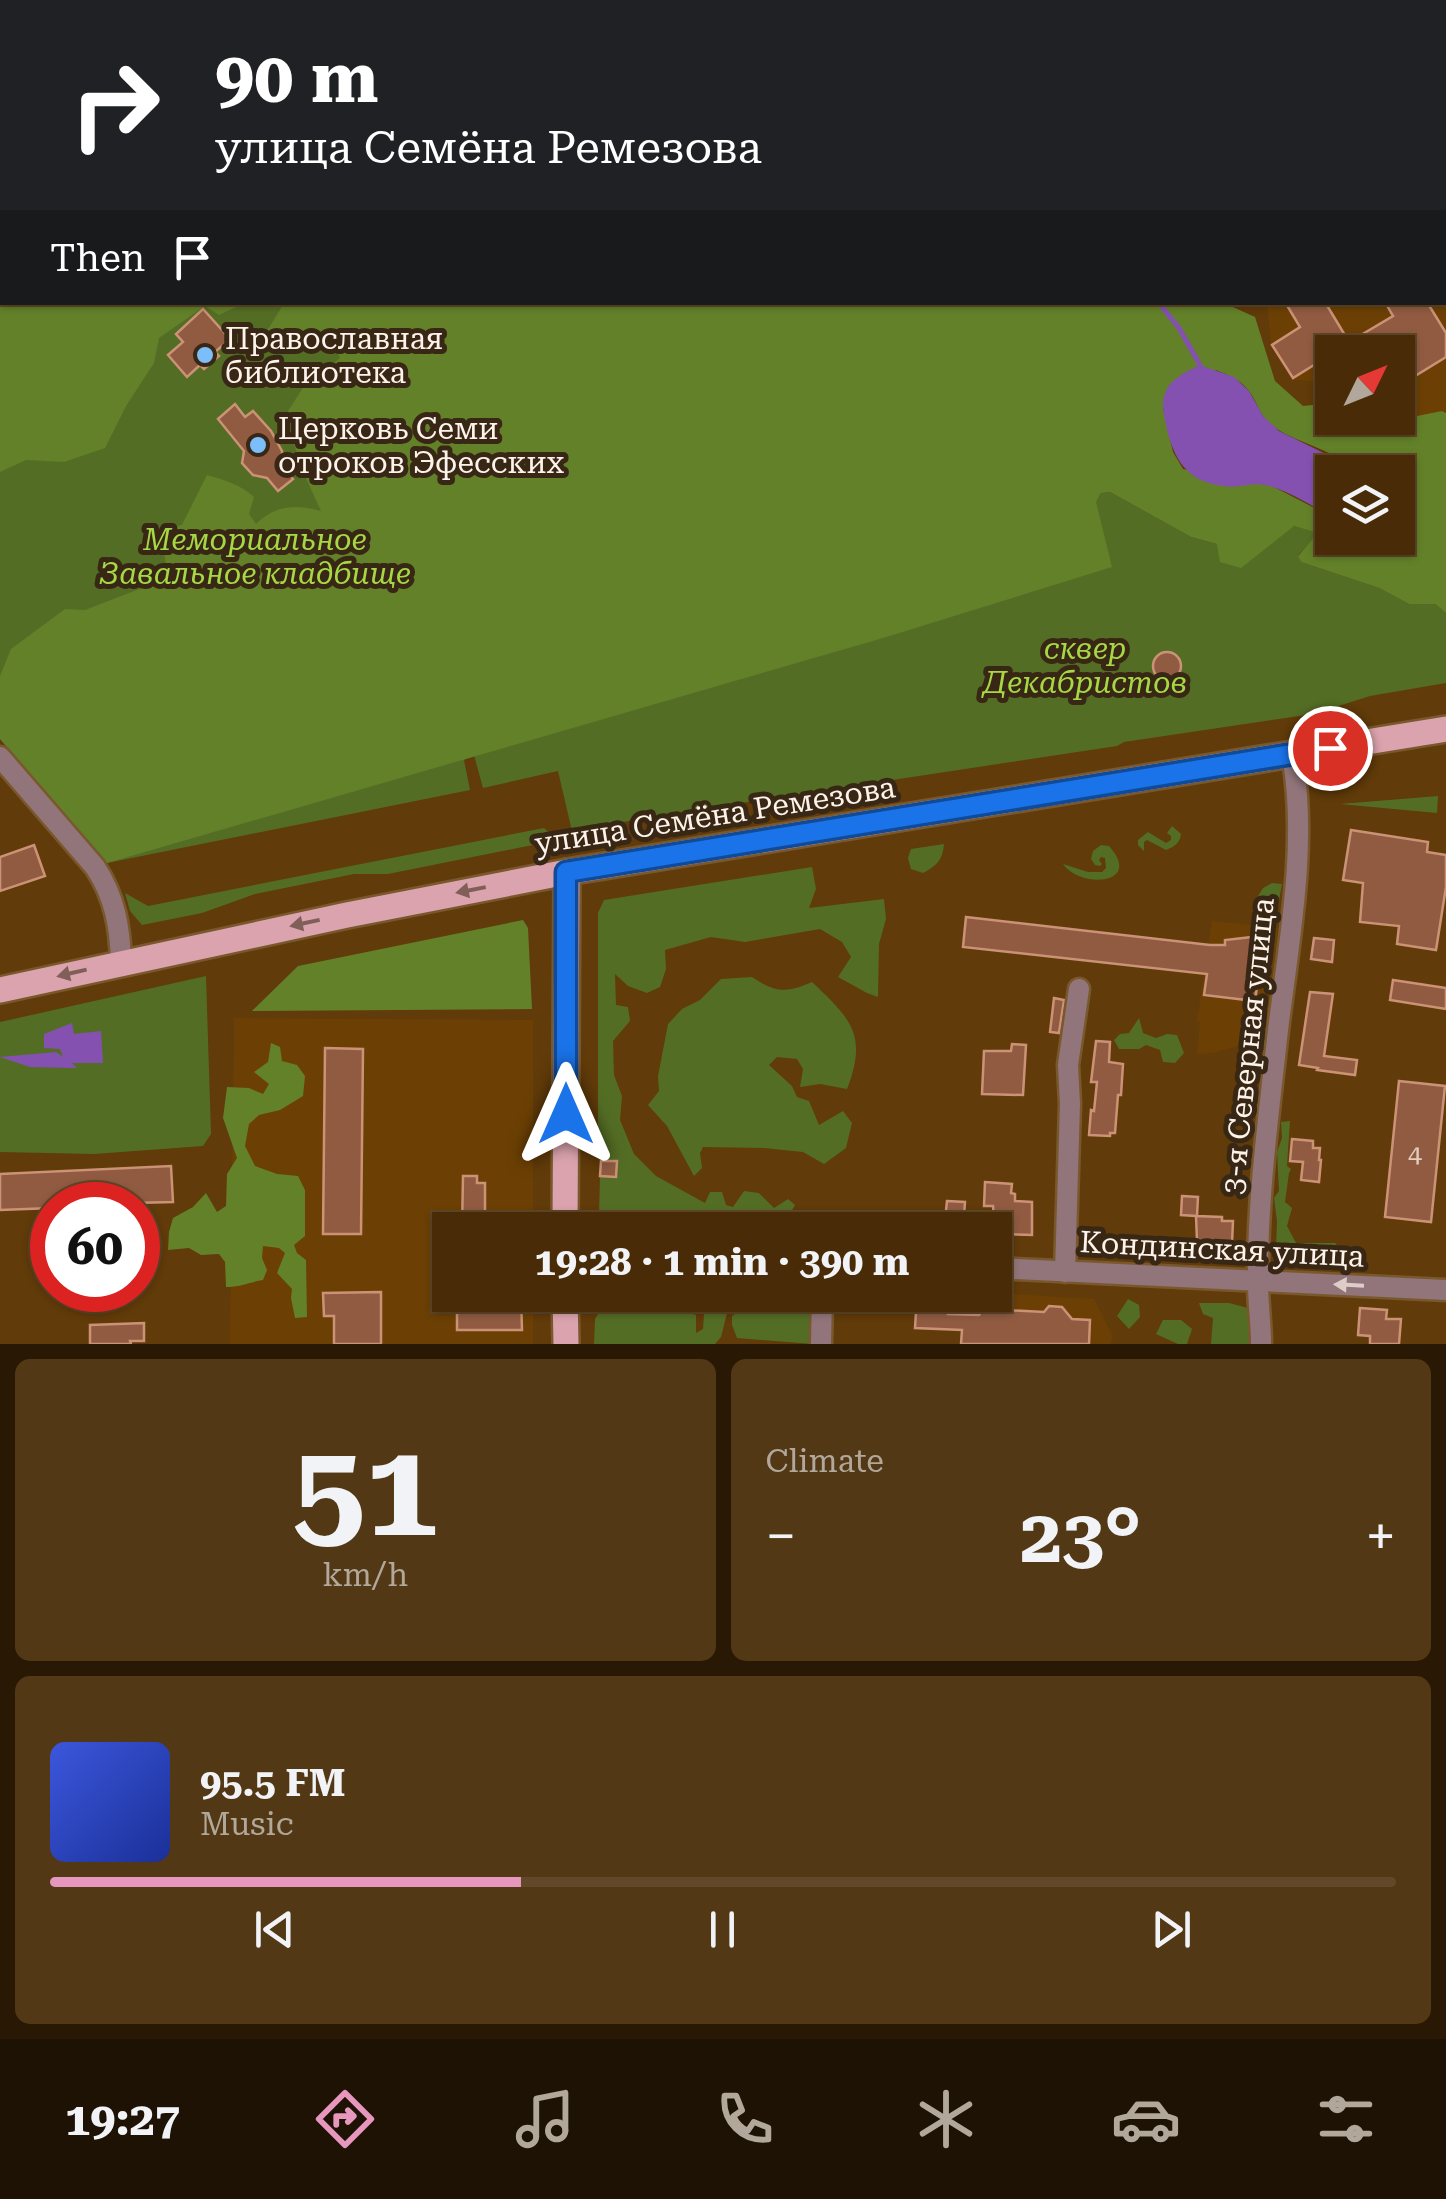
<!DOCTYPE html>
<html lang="en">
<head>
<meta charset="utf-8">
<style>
  body { margin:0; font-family:"Roboto Serif",serif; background:#533815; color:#f1f3f6; height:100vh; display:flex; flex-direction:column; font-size:38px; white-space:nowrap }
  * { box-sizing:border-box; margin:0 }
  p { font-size:32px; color:#b1a79b }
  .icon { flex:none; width:55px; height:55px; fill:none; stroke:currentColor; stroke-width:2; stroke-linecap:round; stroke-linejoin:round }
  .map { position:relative; height:1344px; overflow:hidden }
  .side { display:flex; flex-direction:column; gap:15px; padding:15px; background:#281804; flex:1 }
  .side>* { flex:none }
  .top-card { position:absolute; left:0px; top:0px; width:1448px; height:305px; box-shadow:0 2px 8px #0004,0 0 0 2px #614828; background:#202124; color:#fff; overflow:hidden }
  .needle { width:65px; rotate:47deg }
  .buttons { position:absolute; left:1315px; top:335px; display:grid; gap:20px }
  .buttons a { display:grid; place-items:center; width:100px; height:100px; border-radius:0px; background:#492c07; box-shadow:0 2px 8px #0004,0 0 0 2px #614828; font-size:50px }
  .speed { position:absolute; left:30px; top:1182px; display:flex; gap:20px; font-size:50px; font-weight:700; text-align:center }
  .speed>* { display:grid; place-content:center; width:130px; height:130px; border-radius:50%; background:#492c07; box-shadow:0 2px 8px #0004,0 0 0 2px #614828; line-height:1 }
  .speed .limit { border:15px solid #d22; background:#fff; color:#111 }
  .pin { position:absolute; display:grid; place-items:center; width:85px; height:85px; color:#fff; margin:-42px; border:5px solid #fff; border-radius:50%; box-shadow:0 2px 10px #0007 }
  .me { position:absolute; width:110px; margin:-55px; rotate:0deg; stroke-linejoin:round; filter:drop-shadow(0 0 8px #0008) }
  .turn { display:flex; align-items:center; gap:35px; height:210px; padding:0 50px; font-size:45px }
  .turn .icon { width:130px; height:130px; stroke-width:2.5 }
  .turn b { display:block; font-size:70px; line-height:85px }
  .then { display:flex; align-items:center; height:95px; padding:0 50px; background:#0003; gap:20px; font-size:38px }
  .big { font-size:75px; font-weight:700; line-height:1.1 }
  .side .card { flex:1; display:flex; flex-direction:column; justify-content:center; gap:15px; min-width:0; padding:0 35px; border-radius:15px; background:#533815 }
  .side .dial { align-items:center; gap:0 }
  .dial b { font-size:130px; line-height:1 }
  .song { display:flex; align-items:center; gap:30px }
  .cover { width:120px; height:120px; border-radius:15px; background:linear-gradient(135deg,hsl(230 70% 55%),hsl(230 70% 35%)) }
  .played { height:10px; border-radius:5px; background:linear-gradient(90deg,#e797bd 35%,#614828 35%) }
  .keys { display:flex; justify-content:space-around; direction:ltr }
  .heat { display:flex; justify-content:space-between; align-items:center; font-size:55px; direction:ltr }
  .side .tiles { flex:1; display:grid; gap:15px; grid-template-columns:1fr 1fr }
  .card:last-child { grid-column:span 2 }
  .trip { position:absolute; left:432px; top:1212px; width:580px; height:100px; border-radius:0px; background:#492c07; box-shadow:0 2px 8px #0004,0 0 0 2px #614828; font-weight:700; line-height:100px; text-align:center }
  .menu { display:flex; height:160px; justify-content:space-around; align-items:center; background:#1d1203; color:#b1a79b }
  .menu .icon { width:70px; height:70px }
  .menu .current { color:#e797bd }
  .menu b { font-size:45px; color:#f1f3f6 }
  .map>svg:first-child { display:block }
  .built { fill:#6c4004 }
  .green { fill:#546d24 }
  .forest { fill:#638129; fill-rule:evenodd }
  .water { fill:#8451b1 }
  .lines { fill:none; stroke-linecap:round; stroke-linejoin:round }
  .stream { stroke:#8451b1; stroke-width:5 }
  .building { fill:#905b41; stroke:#cb9276; stroke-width:2.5 }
  .minor-casing { stroke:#7a582d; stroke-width:25 }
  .primary-casing { stroke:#7a582d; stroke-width:30 }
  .minor { stroke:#91757a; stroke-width:20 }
  .primary { stroke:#dba3ad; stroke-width:25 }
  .oneway { fill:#815f59 }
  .oneway2 { fill:#ddcdc8 }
  .route-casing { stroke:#114b97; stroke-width:25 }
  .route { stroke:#1a73e8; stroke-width:18 }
  .poi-dot { fill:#7cbef9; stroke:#382714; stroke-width:4 }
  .labels { text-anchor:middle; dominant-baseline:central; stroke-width:10; stroke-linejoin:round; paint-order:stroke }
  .number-label { font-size:25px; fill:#e2cdc0 }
  .poi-label { font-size:30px; fill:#fdf3ea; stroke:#382714; text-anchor:start }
  .park-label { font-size:30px; font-style:italic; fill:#a6d845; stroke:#382714 }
  .street-label { font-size:30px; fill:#fdf3ea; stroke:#382714 }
</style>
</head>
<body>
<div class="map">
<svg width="1446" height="1344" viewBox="0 0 1446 1344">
  <rect width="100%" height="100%" fill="#613b09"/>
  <g class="built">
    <polygon points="1275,0 1446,0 1446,429 1398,408 1398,352 1332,352 1332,397 1311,381 1292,380 1271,346 1267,303 1445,302 1445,2 1275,2"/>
    <polygon points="1212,921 1278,928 1267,1029 1248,1043 1213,1053 1197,1054 1200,1023 1197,1022"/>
    <polygon points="234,1018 533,1020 533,1230 450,1230 450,1295 533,1295 533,1344 230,1344"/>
    <polygon points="995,1293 1094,1299 1112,1335 1111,1344 1089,1344 1067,1319 1067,1313 1062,1307 1049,1306 1044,1312 1006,1310 1001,1304 989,1303 983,1315 957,1314 959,1295 995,1295"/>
  </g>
  <g class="green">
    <polygon points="0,0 2,2 2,302 991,303 1097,500 1101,493 1110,492 1191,537 1217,544 1294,526 1320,533 1298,555 1301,562 1379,588 1409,604 1435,604 1446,613 1446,683 1370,696 1313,714 1124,742 1117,746 674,813 572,831 558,771 483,788 474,755 464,760 470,790 107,863 0,739"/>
    <polygon points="1438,796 1437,813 1340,804"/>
    <path d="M1172,826L1181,834C1180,843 1174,847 1166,850L1147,840L1144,842V851L1138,845V840L1148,832L1166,843L1171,840V836L1167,833Z"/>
    <polygon points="544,828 555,838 553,841 388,874 354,874 255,894 202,913 142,925 130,911 125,893 148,906"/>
    <path d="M944,844C943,860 936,866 923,873L911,869L908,858L911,849Z"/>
    <path d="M1101,845L1109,846C1144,885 1080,889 1063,864L1088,872H1102L1106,868L1105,858L1101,857L1099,860L1102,864L1100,866L1095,865L1091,859L1093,851Z"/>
    <polygon points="812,867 816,889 809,908 884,899 886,919 879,944 878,997 867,993 838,977 851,957 842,942 820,929 745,942 711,937 665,950 666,969 660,987 647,993 628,986 615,974 616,1005 628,1007 630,1021 613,1041 614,1075 622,1096 620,1120 634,1154 656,1176 705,1203 710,1192 722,1192 726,1205 733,1207 744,1191 759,1193 774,1208 788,1199 795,1205 790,1214 797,1218 796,1229 775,1230 655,1224 599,1215 600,1176 616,1177 616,1161 601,1161 598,1158 598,913 604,900"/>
    <polygon points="1272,883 1282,884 1279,900 1263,908 1253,904 1263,888"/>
    <polygon points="206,976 211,1134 203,1146 94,1154 0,1152 0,1022"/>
    <path d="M752,977C776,993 787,993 812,982C851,1019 868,1035 847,1089L820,1084L800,1087L803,1069L797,1059L777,1057L769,1065L792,1086L797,1097L809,1101L819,1125L843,1111L852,1123L846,1148L824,1164L803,1152L764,1148L703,1147L700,1153L702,1168L694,1176L667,1126L648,1105L659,1091L658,1076L668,1024L682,1009L700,1000L721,979Z"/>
    <polygon points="1139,1018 1143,1033 1156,1038 1167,1034 1177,1035 1184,1053 1175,1063 1163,1062 1160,1050 1146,1045 1139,1049 1119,1049 1114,1040 1120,1034 1129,1033"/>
    <polygon points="1290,1121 1287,1166 1291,1169 1289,1173 1285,1202 1292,1208 1287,1226 1296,1243 1335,1243 1342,1252 1336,1257 1311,1252 1276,1250 1277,1221 1274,1198 1279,1191 1277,1152 1282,1138 1281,1122"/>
    <polygon points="598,1295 673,1295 674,1307 696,1315 696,1333 703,1329 704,1314 727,1313 721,1337 715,1344 594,1344 595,1319 606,1301"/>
    <polygon points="762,1295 798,1295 799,1300 795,1309 809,1313 814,1324 813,1344 737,1338 732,1325 732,1316"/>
    <polygon points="1128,1299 1139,1305 1140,1317 1129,1329 1117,1316"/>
    <polygon points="1199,1303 1229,1303 1252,1309 1253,1344 1211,1344 1213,1318 1203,1314"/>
    <polygon points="1163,1320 1181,1320 1192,1329 1187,1344 1178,1344 1156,1334"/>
  </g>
  <g class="forest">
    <polygon points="0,0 1084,0 1085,2 2,2 2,302 245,303 219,315 205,306 159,338 154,363 126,406 105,448 64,462 26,460 0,472"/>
    <path d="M284,303H1224L1255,317L1275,381L1303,406L1332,403V418H1373L1397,420L1442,411L1446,413V613L1435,604H1409L1379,588L1301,562L1298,556L1318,533L1294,526L1241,568L1220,562L1217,544L1191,537L1110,492L1101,493L1096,502L1112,567L883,638L107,863L0,739V676L11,649L65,609L85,610L168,578L164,552L166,528L182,525L207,475C225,480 241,485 254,497L249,514L256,524C276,505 295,504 321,511L305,476L292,439L285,431V416L304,386L340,358L333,344L296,351L287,335L275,345L261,341ZM1216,370C1228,375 1241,380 1249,391C1260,406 1258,416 1277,429C1297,443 1341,451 1351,472H1368L1377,464L1389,466L1391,472H1398V485L1417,508C1417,520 1410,529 1410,541L1383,552L1375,548L1368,538H1332V517L1272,486L1183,469L1173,452L1163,408Z"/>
    <polygon points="523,920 528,928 532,1009 252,1011 298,966"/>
    <path d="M271,1043L280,1047L282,1061L297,1065L305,1076L303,1096L280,1110L259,1115L249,1124L245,1146L255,1166L277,1174L298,1176L305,1190V1236L294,1245L297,1253L306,1260L307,1317L295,1318L291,1298L292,1289L277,1273L285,1253L279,1248L263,1246L262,1258L267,1270L263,1280C250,1282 240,1287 226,1287L225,1262L219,1254L201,1255L189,1248L168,1250L169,1232L173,1218L193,1207L206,1193L217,1212L226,1206L227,1174L237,1158L223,1118L227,1087L249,1088L263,1094L269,1084L254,1072L268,1062Z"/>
  </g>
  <g class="water">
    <path d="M1200,365L1234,377L1249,391L1263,416L1279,431L1348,465L1351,472H1332V517C1312,506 1291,492 1269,486C1253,481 1239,489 1223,486C1182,481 1171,453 1164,415C1159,386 1176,376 1200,365Z"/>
    <path d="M1398,485L1417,508C1417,518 1412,522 1410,531C1407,542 1413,536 1407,547C1397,564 1375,550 1368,538H1398Z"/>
    <polygon points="72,1023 74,1034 101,1031 103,1063 72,1063 77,1068 30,1067 0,1057 56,1052 63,1057 60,1049 44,1048 44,1034"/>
  </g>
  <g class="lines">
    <g class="stream">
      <polyline points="1086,0 1086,2"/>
      <polyline points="1158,302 1179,328 1200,365"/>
    </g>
  </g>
  <g class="building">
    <polygon points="1285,302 1325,302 1349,342 1393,316 1385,302 1427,302 1446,333 1446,357 1402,384 1398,377 1398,352 1332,352 1332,378 1322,360 1293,378 1272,345 1300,327"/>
    <polygon points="203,309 230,339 215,352 219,356 204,369 200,365 187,377 168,355 183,342 176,334"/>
    <polygon points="235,404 245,417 253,411 271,431 282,451 282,466 293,479 278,491 267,478 253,475 242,463 244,451 218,419"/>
    <circle cx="1167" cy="666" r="14"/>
    <polygon points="1351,830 1428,842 1427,852 1446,855 1446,887 1436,950 1397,944 1399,926 1360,922 1363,883 1343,880"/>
    <polygon points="34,845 45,876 0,891 0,857"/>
    <polygon points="966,917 1210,945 1225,945 1225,940 1261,936 1262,950 1255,1001 1204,995 1207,974 963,947"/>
    <polygon points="1314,938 1334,940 1332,962 1311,959"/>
    <polygon points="1393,980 1446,988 1446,1009 1390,1000"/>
    <polygon points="1310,992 1333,994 1324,1056 1357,1060 1355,1075 1317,1070 1318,1068 1299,1065"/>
    <polygon points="1054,998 1064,1000 1059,1033 1050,1032"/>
    <polygon points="1096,1041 1110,1042 1109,1062 1123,1064 1121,1095 1118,1095 1115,1133 1110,1133 1110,1136 1089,1135 1091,1110 1094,1111 1097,1082 1091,1082"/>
    <polygon points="1012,1044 1026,1045 1023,1095 982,1094 984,1051 1011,1051"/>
    <polygon points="325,1048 363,1049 361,1234 323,1234"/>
    <polygon points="1399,1081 1445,1086 1431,1222 1385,1217"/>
    <polygon points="1292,1139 1313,1141 1313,1148 1320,1148 1319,1160 1321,1160 1319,1182 1301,1180 1303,1162 1290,1161"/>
    <polygon points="601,1161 617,1161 616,1177 600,1176"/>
    <polygon points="171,1166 173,1202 52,1205 52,1208 0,1210 0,1174"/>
    <polygon points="463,1176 477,1176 477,1183 485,1183 485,1230 462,1230"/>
    <polygon points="985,1182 1012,1184 1011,1193 1015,1194 1015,1201 1032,1202 1032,1235 995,1234 993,1206 984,1206"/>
    <polygon points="1182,1196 1198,1197 1197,1216 1222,1217 1222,1221 1233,1221 1232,1244 1197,1241 1196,1216 1181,1215"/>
    <polygon points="947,1201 965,1202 963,1230 944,1229"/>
    <polygon points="381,1292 381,1344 334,1344 334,1316 324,1316 323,1293"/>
    <polygon points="521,1295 522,1330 457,1330 457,1296"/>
    <polygon points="917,1296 949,1299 948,1314 979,1315 988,1303 1001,1304 1006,1310 1044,1312 1049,1306 1062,1307 1072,1319 1090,1320 1089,1344 961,1344 962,1330 915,1328"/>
    <polygon points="1360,1308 1387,1310 1386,1319 1401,1319 1399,1344 1370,1344 1370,1336 1358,1335"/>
    <polygon points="144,1323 144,1341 130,1341 131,1344 90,1344 90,1325"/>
  </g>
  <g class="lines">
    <g class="minor-casing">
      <g id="minor">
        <path d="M0,757L95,867C115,897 120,927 121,962"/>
        <polyline points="995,1268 1446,1290"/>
        <polyline points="1065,1272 1070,1104 1068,1065 1079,989"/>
        <polyline points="821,1344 822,1295"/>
        <path d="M1261,1344C1261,1324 1258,1303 1258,1283C1257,1198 1269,1113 1278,1030C1289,941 1308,843 1292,754"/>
      </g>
    </g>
    <g class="primary-casing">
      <g id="primary">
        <polyline points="0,990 347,915 567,872 1446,729"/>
        <polyline points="565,1230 567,872"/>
        <polyline points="565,1295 566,1344"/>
      </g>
    </g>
    <use href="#minor" class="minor"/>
    <use href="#primary" class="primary"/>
  </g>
  <defs><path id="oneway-solid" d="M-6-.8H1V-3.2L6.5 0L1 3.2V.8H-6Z" transform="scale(2.5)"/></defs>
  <g class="oneway">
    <use href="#oneway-solid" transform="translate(471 890) rotate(169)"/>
    <use href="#oneway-solid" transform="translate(305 923) rotate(168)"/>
    <use href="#oneway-solid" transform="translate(72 973) rotate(167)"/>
  </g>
  <use class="oneway2" href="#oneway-solid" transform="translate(1349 1285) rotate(-177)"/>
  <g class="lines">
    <g class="route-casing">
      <polyline id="route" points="566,1114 566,872 1330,748"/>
    </g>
    <use href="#route" class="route"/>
  </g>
  <g class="poi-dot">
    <circle cx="205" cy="355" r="10"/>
    <circle cx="258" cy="445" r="10"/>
  </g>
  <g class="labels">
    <g class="number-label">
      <text x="1415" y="1154">4</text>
    </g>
    <g class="poi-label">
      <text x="225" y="338">Православная<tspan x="225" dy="34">библиотека</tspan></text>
      <text x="278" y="428">Церковь Семи<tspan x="278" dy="34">отроков Эфесских</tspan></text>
    </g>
    <g class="park-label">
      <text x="255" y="539">Мемориальное<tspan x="255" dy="34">Завальное кладбище</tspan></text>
      <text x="1085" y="648">сквер<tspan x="1085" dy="34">Декабристов</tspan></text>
    </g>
    <g class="street-label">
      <text transform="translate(715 815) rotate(-9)">улица Семёна Ремезова</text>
      <text transform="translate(1248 1046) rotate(-84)">3-я Северная улица</text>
      <text transform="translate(1222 1249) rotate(3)">Кондинская улица</text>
    </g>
  </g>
</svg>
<div class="buttons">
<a><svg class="needle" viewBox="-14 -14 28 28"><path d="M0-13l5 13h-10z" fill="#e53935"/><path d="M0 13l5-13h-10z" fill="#b1a79b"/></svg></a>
<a><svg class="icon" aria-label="layers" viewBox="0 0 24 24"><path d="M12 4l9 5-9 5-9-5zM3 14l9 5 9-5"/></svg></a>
</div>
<div class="speed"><div class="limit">60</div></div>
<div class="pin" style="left:1330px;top:748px;background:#d93025"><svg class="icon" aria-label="arrive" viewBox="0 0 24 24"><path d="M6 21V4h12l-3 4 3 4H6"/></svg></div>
<svg class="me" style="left:566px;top:1114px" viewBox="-20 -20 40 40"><path d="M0-17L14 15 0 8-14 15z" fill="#1a73e8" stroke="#fff" stroke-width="4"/></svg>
<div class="trip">19:28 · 1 min · 390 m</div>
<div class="top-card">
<div class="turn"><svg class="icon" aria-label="right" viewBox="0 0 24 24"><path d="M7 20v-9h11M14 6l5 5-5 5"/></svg><div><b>90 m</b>улица Семёна Ремезова</div></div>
<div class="then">Then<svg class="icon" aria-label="arrive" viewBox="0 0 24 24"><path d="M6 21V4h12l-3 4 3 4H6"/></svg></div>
</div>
</div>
<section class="side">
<div class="tiles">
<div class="card dial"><b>51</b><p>km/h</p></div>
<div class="card"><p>Climate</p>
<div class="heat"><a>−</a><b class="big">23°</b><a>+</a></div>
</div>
<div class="card">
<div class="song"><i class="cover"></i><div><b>95.5 FM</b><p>Music</p></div></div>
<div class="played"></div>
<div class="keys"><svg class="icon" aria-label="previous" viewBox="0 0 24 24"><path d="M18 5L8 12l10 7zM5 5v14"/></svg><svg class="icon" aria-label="pause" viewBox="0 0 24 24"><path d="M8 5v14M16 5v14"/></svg><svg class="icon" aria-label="next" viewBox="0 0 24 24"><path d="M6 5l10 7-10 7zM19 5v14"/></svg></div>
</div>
</div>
</section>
<nav class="menu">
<b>19:27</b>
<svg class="icon current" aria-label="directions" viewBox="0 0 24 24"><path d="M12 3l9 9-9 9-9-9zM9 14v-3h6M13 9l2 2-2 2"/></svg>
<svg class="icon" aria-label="music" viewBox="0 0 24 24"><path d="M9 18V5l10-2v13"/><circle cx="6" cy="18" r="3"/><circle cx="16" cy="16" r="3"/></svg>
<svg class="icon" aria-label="phone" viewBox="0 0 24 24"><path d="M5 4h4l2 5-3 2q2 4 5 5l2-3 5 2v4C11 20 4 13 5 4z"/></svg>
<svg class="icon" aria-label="climate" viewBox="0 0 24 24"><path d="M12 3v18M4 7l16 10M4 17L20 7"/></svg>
<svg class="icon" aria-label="car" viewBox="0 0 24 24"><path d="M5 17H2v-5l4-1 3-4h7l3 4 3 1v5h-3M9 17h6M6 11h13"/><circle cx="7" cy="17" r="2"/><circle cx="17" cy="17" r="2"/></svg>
<svg class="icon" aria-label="filters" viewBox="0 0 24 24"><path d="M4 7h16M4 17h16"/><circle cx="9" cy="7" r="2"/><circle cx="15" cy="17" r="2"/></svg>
</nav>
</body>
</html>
